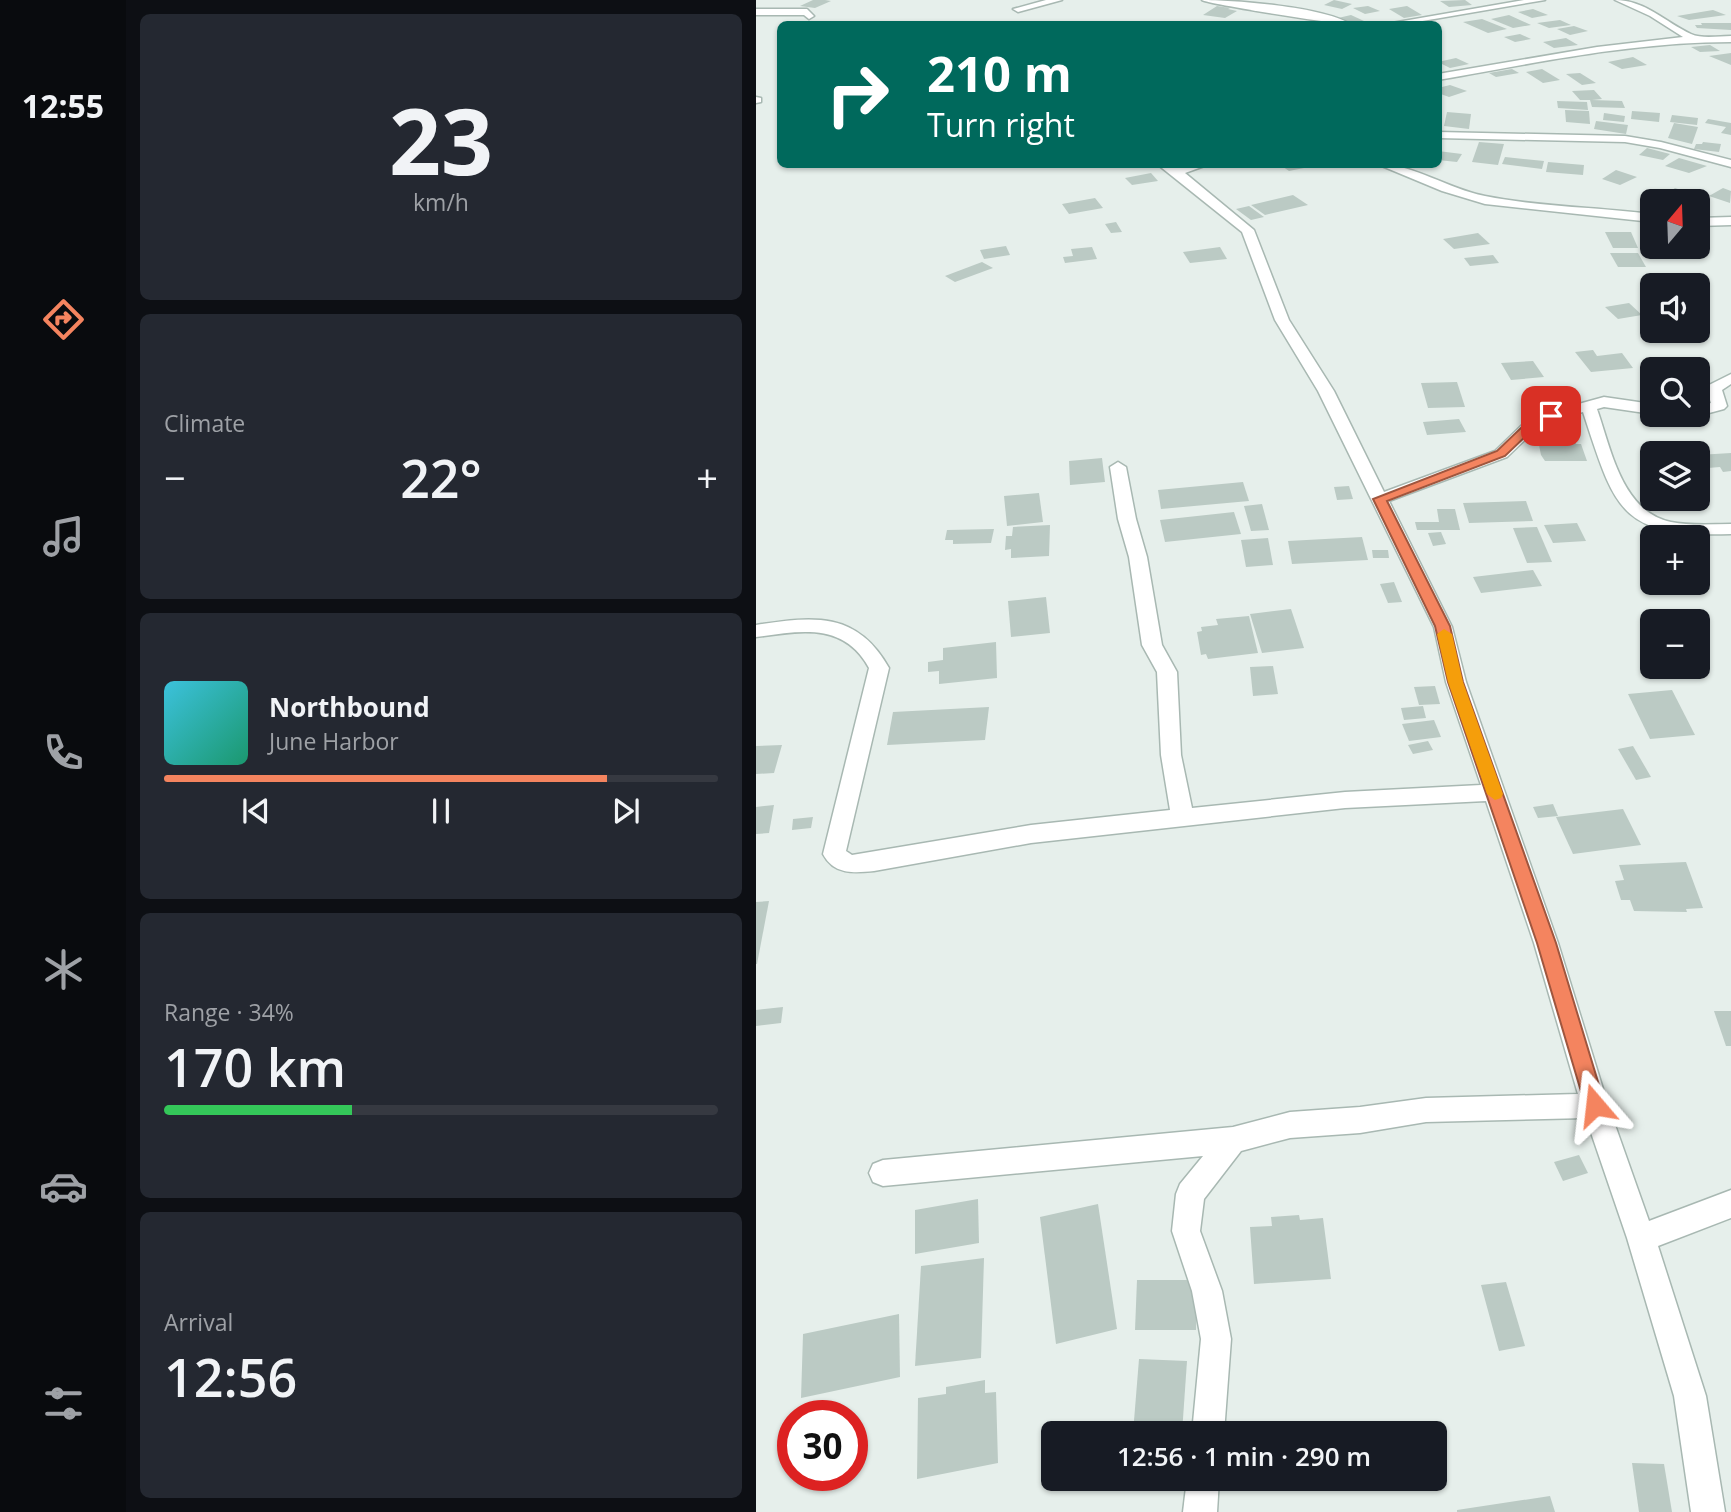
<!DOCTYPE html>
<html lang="en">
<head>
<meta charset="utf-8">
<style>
  body { margin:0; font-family:"Open Sans",sans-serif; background:#242831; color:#f1f3f6; height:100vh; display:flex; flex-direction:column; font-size:26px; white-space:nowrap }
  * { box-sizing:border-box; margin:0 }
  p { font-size:23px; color:#9ea1a6 }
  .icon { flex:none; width:38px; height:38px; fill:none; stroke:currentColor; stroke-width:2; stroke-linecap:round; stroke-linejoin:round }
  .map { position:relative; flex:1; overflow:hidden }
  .side { display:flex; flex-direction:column; gap:14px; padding:14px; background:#0d0f14; width:630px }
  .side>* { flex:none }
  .banner { position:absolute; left:21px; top:21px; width:665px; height:147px; border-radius:10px; box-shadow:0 2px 5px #0004; background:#00695c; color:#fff; overflow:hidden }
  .needle { width:46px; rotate:19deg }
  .fabs { position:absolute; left:884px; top:189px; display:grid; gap:14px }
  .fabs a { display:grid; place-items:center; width:70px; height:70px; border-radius:10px; background:#171b24; box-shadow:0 2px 5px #0004; font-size:35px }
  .speed { position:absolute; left:21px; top:1400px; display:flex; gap:14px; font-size:35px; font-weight:700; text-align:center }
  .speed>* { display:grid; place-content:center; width:91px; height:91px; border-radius:50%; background:#171b24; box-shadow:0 2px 5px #0004; line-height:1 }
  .speed .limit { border:10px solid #d22; background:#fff; color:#111 }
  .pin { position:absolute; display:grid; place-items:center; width:60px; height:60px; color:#fff; margin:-30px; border-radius:14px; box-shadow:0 4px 10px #0006 }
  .me { position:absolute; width:77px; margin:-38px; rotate:343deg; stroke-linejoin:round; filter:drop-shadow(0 0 5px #0008) }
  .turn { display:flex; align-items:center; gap:24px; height:147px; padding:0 35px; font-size:32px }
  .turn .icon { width:91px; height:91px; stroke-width:2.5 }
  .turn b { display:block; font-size:49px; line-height:60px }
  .big { font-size:52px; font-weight:600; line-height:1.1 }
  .side .widget { flex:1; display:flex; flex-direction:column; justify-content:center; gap:10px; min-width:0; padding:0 24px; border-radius:10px; background:#242831 }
  .side .dial { align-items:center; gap:0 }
  .dial b { font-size:91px; line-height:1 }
  .song { display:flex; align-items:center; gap:21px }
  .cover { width:84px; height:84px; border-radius:10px; background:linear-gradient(135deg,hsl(190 70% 55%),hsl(160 70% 35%)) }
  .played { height:7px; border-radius:4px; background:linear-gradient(90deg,#f4845f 80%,#363941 80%) }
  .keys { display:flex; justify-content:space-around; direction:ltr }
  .heat { display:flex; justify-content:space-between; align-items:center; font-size:38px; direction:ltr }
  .charge { height:10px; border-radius:5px; background:linear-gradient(90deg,#34c759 34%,#363941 0) }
  .trip { position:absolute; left:285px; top:1421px; width:406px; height:70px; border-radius:10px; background:#171b24; box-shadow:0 2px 5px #0004; font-weight:600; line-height:70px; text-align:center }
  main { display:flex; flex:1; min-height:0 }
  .tabs { display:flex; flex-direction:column; width:126px; justify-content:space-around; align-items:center; background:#090b0e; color:#9ea1a6 }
  .tabs .icon { width:49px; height:49px }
  .tabs .active { color:#f4845f }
  .tabs b { font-size:32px; color:#f1f3f6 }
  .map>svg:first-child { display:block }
  .building { fill:#bbcac4 }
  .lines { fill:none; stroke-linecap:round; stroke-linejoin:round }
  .minor-casing { stroke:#a8b8b2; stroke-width:3 }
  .minor { fill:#fff; fill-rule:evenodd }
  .route { fill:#f4845f; stroke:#9f563e; stroke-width:2 }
  .slow { fill:#f59e0b }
</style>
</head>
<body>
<main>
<nav class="tabs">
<b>12:55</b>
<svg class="icon active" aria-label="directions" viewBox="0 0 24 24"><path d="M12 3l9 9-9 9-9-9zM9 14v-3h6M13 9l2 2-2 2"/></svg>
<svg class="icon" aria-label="music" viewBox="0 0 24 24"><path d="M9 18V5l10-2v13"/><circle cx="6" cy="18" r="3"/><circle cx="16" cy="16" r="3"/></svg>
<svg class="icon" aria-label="phone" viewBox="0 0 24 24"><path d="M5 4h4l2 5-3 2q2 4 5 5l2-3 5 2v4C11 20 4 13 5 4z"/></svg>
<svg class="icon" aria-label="climate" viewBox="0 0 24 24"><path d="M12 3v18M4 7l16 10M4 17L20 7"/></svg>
<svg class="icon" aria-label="car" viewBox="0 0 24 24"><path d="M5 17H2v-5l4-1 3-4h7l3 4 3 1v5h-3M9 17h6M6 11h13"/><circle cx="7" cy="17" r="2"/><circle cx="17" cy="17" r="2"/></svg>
<svg class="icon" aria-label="filters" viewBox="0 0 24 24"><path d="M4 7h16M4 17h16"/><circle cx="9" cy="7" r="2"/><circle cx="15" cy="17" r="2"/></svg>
</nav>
<section class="side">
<div class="widget dial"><b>23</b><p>km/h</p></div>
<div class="widget"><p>Climate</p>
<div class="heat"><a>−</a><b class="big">22°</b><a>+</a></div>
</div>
<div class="widget">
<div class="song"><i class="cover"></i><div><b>Northbound</b><p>June Harbor</p></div></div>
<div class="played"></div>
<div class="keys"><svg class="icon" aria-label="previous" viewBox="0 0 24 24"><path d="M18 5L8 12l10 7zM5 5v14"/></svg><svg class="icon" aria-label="pause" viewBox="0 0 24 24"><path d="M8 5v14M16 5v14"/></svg><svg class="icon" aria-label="next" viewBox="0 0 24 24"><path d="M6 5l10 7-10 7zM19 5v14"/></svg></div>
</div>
<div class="widget"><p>Range · 34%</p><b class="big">170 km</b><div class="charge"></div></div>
<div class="widget"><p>Arrival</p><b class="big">12:56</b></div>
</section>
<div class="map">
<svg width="975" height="1512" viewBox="0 0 975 1512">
  <rect width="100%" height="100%" fill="#e6efeb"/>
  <g class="building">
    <polygon points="57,0 69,0 75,1 59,8 44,6"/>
    <polygon points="578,0 596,4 586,9 568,5"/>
    <polygon points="709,0 716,5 693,7 684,1"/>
    <polygon points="461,6 474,8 472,9 481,11 469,18 447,15"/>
    <polygon points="612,6 624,11 609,14 597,8"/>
    <polygon points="651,6 666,15 648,18 633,9"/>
    <polygon points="777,9 792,15 776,18 762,12"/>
    <polygon points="957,10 970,15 933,20 921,16"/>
    <polygon points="595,15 608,21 592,23 582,18"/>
    <polygon points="753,15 775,25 757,28 735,19"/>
    <polygon points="726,19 751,29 732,33 707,22"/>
    <polygon points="804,20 815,25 793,28 781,23"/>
    <polygon points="945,23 975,23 975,30 941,28 939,25 946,25"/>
    <polygon points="818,26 832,31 814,35 801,29"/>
    <polygon points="764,34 775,39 759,42 748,37"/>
    <polygon points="810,38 822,45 798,48 787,42"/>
    <polygon points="954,45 964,51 944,52 935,47"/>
    <polygon points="975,53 975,65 953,56"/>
    <polygon points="877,57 891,65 866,69 852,62"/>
    <polygon points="700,58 713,64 694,68 682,62"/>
    <polygon points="756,69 763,73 740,77 733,73"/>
    <polygon points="786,69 804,80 787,83 770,72"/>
    <polygon points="824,73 840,83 826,85 810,74"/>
    <polygon points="694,85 711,91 693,97 682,93 682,88"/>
    <polygon points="838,90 846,99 836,100 866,101 869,108 836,107 834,100 824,100 816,91"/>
    <polygon points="801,101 831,102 832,110 802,108"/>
    <polygon points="809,110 833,111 834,124 810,122"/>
    <polygon points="876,111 904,113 903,122 875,119"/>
    <polygon points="691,112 715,114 713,129 688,126"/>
    <polygon points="848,113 869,116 868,122 847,120"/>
    <polygon points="916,115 942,118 941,125 914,122"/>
    <polygon points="952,119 975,123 975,135 965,133 970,127 949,123"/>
    <polygon points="840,121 872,125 870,134 838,129"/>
    <polygon points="918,123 942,127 936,144 912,138"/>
    <polygon points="723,142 748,144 742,165 716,162"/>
    <polygon points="947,142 965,144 963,152 938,149 940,144 946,144"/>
    <polygon points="891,148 914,154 907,160 883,155"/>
    <polygon points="682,151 706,154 701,162 682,160"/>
    <polygon points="749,157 788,161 786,169 746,164"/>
    <polygon points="923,158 951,166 933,173 909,166"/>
    <polygon points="792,162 828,165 827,175 790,172"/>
    <polygon points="523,164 550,164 553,167 533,171"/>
    <polygon points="860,170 881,177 864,185 846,179"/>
    <polygon points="395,173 402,181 376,185 369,178"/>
    <polygon points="919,188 947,198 941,201 917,201 906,198"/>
    <polygon points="967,188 975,191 974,203 953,196"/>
    <polygon points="537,195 552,205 509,215 495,205"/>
    <polygon points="339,198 347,208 313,214 306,204"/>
    <polygon points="493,206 508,217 495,220 480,209"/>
    <polygon points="360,222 366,232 355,233 349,224"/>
    <polygon points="849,232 875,232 882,248 857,248"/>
    <polygon points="722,233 734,244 698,249 687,239"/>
    <polygon points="250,246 254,255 228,259 224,250"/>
    <polygon points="336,247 341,259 309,263 307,257 317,256 315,249"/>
    <polygon points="464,247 471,259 434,263 427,252"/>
    <polygon points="854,253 882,253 890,267 862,267"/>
    <polygon points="737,255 743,263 714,266 708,258"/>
    <polygon points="226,262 237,268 199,282 189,276"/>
    <polygon points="873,303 886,315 862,319 849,307"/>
    <polygon points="837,350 841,356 866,353 877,368 835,372 819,352"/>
    <polygon points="777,361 788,377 755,380 745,363"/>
    <polygon points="701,382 709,407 672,408 665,383"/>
    <polygon points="772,391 797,391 800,400 775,400"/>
    <polygon points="703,419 710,432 671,435 667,422"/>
    <polygon points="782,440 819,440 820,444 825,444 831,461 789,461 785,455"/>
    <polygon points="975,453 975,471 967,472 964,467 952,468 942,455"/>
    <polygon points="346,458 349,482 314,485 313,461"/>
    <polygon points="487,482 493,501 405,509 402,490"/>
    <polygon points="593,486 597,499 581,500 578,487"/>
    <polygon points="283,493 287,522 251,526 248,496"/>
    <polygon points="770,501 777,521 713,523 707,503"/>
    <polygon points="506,504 513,530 495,531 488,506"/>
    <polygon points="681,509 699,509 704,530 661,530 659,522 683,522"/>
    <polygon points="478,512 485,534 409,542 404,520"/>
    <polygon points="821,523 830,541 797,543 788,525"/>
    <polygon points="294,525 293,556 255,558 255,549 249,550 250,536 256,536 257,527"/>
    <polygon points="781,527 796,562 771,563 757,528"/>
    <polygon points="238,529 235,543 197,544 197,540 189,540 191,530"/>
    <polygon points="685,532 690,544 677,546 672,533"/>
    <polygon points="606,537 612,560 536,564 532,541"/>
    <polygon points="512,538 517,565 490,567 485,540"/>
    <polygon points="616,550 632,550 633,558 617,558"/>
    <polygon points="777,570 786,586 725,593 717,577"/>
    <polygon points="638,582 646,602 632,603 624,584"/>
    <polygon points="290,597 294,633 255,637 252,601"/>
    <polygon points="535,609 548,648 506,653 494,614"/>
    <polygon points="493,616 502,653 452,659 450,654 445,655 441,632 446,631 445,627 462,625 460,619"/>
    <polygon points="240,642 241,678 183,684 183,671 172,672 172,662 187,660 187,648"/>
    <polygon points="517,666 522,694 497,696 494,667"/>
    <polygon points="679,686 684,704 663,705 658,687"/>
    <polygon points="916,690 939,735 894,739 872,694"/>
    <polygon points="667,706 670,718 648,720 645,708"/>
    <polygon points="233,707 229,740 131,745 137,712"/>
    <polygon points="678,720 685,737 653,741 646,724"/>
    <polygon points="672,741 677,750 657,754 652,745"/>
    <polygon points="26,745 18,773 0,774 0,746"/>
    <polygon points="877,746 895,777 880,780 862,749"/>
    <polygon points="797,804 802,816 782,818 777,807"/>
    <polygon points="18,805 13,833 0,834 0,807"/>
    <polygon points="867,809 885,845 817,854 800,817"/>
    <polygon points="57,817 55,828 36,830 37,819"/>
    <polygon points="930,862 947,908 930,909 931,912 878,911 874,900 865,900 859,881 868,880 863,865"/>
    <polygon points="13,901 1,964 0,964 0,902"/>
    <polygon points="27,1007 25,1023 0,1026 0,1010"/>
    <polygon points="958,1011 975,1011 975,1046 970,1046"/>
    <polygon points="823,1155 832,1173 807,1181 798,1162"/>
    <polygon points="222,1199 223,1243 159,1254 159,1210"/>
    <polygon points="342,1204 361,1329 300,1344 284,1217"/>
    <polygon points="543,1215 544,1220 567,1218 575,1279 498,1284 494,1227 516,1226 515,1217"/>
    <polygon points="228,1258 225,1358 159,1366 165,1266"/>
    <polygon points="381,1280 441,1280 440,1330 379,1330"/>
    <polygon points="750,1282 769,1346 743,1351 725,1285"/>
    <polygon points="143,1314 144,1377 45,1398 47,1334"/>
    <polygon points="383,1359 431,1361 426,1433 377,1433"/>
    <polygon points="229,1380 229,1393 240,1392 242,1463 161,1479 162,1398 190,1394 190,1387"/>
    <polygon points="876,1463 908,1464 916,1512 883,1512"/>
    <polygon points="794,1496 799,1512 701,1512 701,1510"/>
  </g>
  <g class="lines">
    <g class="minor-casing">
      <g id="minor">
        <polygon points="290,0 306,0 262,12 257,9"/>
        <path d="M446,0C478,0 568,7 594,24C583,25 452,4 446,0Z"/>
        <polygon points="768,0 789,0 649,24 630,24"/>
        <path d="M859,0C889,0 909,22 935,34C946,39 963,36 975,36V42C877,42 779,63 682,80V74L841,47L927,37L894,16Z"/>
        <polygon points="0,9 51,9 58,16 53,19 48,15 0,15"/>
        <polygon points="0,97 5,98 5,102 0,103"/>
        <polygon points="682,132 869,136 905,142 975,160 975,167 904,148 869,142 682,138"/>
        <path d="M401,164H415L421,168L434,164H454L429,173L498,230L533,320L578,391L628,492L739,451L766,425L790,413L848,397L896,404V414L848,407L841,409C855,449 866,512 915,522C935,526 955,524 975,524V534C863,538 859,509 827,412L800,419L778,431L751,457L633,501L696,627L710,682L802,943L852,1105L893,1221L975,1190V1218L902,1246L950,1396L969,1512H935L918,1396L871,1238L830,1118L670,1122L604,1133L534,1138L485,1151L448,1199L444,1231L466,1291L475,1339L468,1433H436L445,1339L436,1291L416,1231L420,1194L424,1184L447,1156L127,1186L117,1182L113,1173L117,1164L127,1160L477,1127L534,1112L604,1107L670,1098L822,1094L778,943L730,801L589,808L275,843L118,871C98,873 78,875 67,854L113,668C88,622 45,631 0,637V625C58,616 101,611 133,668L90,851L96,855L275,825L414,810L405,755L401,672L386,645L373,557L362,519L354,467L362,462L370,467L380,519L391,557L406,645L421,672L425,755L436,808L589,792L725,785L690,682L678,627L562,391L519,320L486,232Z"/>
        <path d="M621,164C658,164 692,189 729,196C784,207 841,207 896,214V222L729,204L686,191Z"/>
        <polygon points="975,217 975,225 942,226 942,218"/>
        <polygon points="975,374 975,384 966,390 971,406 968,409 942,416 938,415 942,415 942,406 955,403 950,388 953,385"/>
        <polygon points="431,1479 463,1479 461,1512 427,1512"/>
      </g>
    </g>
    <use href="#minor" class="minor"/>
  </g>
  <polygon class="route" points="795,412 801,416 800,418 776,430 749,456 631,501 694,626 707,682 800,943 849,1105 846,1111 839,1114 832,1111 829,1105 781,943 692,682 679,626 617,499 741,451 768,425"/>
  <polygon class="slow" points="688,629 696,634 707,682 747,794 745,798 739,800 731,794 692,682 681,634"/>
</svg>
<div class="fabs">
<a><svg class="needle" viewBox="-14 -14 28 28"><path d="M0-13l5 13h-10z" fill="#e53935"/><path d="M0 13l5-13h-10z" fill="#9ea1a6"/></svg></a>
<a><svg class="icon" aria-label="sound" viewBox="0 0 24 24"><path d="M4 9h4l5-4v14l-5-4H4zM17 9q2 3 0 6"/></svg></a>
<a><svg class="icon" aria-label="search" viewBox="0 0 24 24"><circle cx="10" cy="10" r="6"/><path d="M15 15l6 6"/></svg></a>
<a><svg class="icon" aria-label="layers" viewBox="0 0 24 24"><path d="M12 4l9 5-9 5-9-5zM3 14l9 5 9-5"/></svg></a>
<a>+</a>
<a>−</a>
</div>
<div class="speed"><div class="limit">30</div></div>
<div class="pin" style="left:795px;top:416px;background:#d93025"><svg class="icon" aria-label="arrive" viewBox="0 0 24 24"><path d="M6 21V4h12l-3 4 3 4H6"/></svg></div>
<svg class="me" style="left:839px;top:1105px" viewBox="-20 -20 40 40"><path d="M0-17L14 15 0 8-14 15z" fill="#f4845f" stroke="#fff" stroke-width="4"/></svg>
<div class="trip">12:56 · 1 min · 290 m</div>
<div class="banner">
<div class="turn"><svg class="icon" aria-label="right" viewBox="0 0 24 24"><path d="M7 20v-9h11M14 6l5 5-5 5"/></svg><div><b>210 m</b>Turn right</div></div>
</div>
</div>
</main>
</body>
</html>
